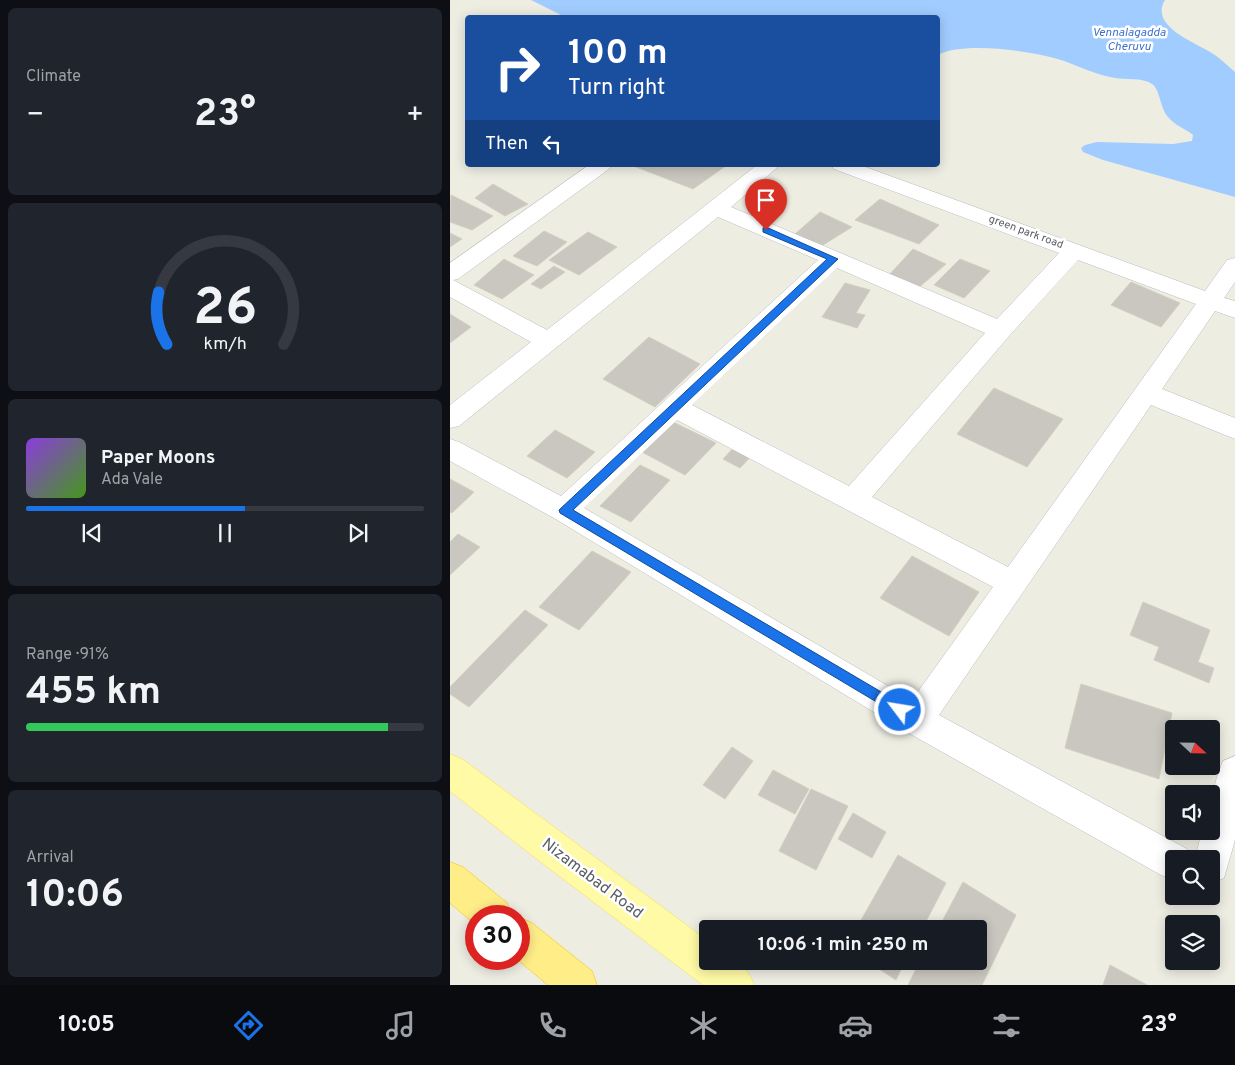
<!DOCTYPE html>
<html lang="en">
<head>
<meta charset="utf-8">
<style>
  body { margin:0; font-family:Overpass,sans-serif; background:#20242c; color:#f1f3f6; height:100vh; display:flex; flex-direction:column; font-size:19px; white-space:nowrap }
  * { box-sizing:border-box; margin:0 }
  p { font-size:16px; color:#9ea1a6 }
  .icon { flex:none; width:28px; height:28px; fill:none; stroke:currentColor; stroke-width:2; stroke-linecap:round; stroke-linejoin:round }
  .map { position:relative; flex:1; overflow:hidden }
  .sheet { display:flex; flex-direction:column; gap:8px; padding:8px; background:#0d0f14; width:450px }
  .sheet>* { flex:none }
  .hud { position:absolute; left:15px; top:15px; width:475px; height:152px; border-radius:5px; box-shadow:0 2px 12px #0003; background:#1a4fa0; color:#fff; overflow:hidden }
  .needle { width:32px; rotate:112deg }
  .buttons { position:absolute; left:715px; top:720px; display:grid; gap:10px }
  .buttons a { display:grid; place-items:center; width:55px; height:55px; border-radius:5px; background:#171b24; box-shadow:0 2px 12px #0003; font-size:25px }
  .speed { position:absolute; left:15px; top:905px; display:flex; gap:10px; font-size:25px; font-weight:700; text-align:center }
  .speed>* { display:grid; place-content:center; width:65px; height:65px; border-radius:50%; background:#171b24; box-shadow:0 2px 12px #0003; line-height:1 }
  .speed .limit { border:8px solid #d22; background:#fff; color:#111 }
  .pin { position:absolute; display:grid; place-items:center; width:42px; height:42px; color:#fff; margin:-51px -21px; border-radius:50% 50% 50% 0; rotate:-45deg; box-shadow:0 0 5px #0007 }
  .pin .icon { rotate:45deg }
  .me { position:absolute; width:55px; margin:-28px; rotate:301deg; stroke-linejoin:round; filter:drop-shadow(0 0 4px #0008) }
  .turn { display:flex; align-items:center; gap:18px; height:105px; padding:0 20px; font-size:22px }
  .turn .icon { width:65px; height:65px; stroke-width:2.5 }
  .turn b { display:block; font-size:35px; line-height:42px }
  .then { display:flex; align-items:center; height:48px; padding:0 20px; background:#0003; gap:10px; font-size:19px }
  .big { font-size:38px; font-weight:700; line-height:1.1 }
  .sheet .card { flex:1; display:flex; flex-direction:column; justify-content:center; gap:8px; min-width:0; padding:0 18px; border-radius:8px; background:#20242c }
  .sheet .dial { align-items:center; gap:0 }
  .dial svg { height:130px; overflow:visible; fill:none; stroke:#363941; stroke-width:7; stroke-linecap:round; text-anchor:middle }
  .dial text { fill:#f1f3f6; stroke:none }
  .song { display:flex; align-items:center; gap:15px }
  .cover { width:60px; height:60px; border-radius:8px; background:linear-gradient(135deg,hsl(270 70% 55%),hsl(100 70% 35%)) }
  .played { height:5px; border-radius:2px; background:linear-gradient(90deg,#1a73e8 55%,#363941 55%) }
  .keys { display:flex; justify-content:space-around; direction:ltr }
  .heat { display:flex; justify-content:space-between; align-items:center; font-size:28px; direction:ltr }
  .charge { height:8px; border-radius:4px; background:linear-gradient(90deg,#34c759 91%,#363941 0) }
  .trip { position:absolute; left:249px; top:920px; width:288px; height:50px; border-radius:5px; background:#171b24; box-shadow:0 2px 12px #0003; font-weight:700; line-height:50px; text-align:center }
  .tabs { display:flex; height:80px; justify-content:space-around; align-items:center; background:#090b0e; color:#9ea1a6 }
  .tabs .icon { width:35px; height:35px }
  .tabs .active { color:#1a73e8 }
  .tabs b { font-size:22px; color:#f1f3f6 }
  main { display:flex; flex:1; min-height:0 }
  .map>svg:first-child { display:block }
  .water { fill:#a1ccff }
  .building { fill:#c9c7bf; stroke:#d3cfc0 }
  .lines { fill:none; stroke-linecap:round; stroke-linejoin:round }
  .minor-casing { stroke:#babcc2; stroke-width:1 }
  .major-casing { stroke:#f7db52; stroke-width:1 }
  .highway-casing { stroke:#f0c000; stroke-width:1 }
  .minor { fill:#fff; fill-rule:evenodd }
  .major { fill:#fffaa6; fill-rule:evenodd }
  .highway { fill:#fe8; fill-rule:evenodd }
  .route { fill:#1a73e8; stroke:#114b97 }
  .labels { text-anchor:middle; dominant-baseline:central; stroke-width:5; stroke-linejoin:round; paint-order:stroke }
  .far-street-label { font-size:11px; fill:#5a5e64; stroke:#fff }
  .far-water-label { font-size:12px; font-style:italic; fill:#3e72c8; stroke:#fff }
  .near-street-label { font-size:16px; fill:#5a5e64; stroke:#fff }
</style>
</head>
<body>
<main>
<section class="sheet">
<div class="card"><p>Climate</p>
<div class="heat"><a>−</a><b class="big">23°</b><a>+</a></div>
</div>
<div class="card dial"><svg viewBox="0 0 100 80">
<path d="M14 69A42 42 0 1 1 86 69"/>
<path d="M14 69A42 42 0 0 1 9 37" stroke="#1a73e8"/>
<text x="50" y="56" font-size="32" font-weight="700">26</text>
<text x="50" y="72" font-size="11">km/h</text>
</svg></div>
<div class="card">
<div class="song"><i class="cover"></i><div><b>Paper Moons</b><p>Ada Vale</p></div></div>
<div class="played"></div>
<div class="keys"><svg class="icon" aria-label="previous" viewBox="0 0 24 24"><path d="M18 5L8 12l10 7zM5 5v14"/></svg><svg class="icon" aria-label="pause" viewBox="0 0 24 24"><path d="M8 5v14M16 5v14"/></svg><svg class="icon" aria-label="next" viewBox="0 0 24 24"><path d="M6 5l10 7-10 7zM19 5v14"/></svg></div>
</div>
<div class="card"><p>Range · 91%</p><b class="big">455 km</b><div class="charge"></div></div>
<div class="card"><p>Arrival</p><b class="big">10:06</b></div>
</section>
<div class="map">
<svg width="785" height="985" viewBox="0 0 785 985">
  <rect width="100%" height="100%" fill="#eeede2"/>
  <path class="water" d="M81,0H715C699,26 744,42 760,52C769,57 777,65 785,72V197L653,160L633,152L631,148L635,145L647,142L723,144L742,141L743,135C736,129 724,125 718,117C710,108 710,89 702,84C692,77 676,80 665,78C646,75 629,66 611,60C583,51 513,41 488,55V18H117Z"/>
  <g class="building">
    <polygon points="181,165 277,165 243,189"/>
    <polygon points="43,184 78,204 55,216 25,198"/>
    <polygon points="1,195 43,216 22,230 0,222"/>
    <polygon points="430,199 489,225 469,244 405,220"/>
    <polygon points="370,212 402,227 373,245 344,235"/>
    <polygon points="94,231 117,242 87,266 63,256"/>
    <polygon points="138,232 167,247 129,275 99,260"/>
    <polygon points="0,233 12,239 0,247"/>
    <polygon points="463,249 496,264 467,289 439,275"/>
    <polygon points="54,259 84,275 52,299 24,285"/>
    <polygon points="510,259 540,271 514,298 484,285"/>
    <polygon points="104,266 115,272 91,289 81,284"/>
    <polygon points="681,282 730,303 711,327 661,305"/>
    <polygon points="395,283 420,290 406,313 415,315 407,328 372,317"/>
    <polygon points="0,314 21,327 0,343"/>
    <polygon points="199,337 250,364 205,407 153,379"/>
    <polygon points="544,388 613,419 577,467 507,434"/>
    <polygon points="223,422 266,443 235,475 192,452"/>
    <polygon points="105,430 145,452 117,478 77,456"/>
    <polygon points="287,444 304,453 290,468 273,459"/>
    <polygon points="190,465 220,480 181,522 150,506"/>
    <polygon points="0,479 24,492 2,513 0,512"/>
    <polygon points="8,534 30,547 0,575 0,542"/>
    <polygon points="142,551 181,572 129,630 89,607"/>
    <polygon points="462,556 529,592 499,636 430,598"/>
    <polygon points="693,602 760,630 748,662 764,668 759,683 704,660 709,647 680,635"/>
    <polygon points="75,610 98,625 19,707 0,694 0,687"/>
    <polygon points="631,684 722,713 709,779 615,748"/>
    <polygon points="282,747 303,761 275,799 253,785"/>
    <polygon points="323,770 359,789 345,814 308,795"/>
    <polygon points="361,789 398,806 366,870 329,851"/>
    <polygon points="403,813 436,832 422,858 388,839"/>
    <polygon points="448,855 496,883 472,929 406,929"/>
    <polygon points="513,882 566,915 532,985 458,985 470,961 528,961 528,929 488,929"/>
    <polygon points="417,961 455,961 446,980"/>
    <polygon points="660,965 697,985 653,985"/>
  </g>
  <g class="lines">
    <g class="minor-casing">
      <g id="minor">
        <path d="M139,165H162L159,169L8,279L3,280L97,330L307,165H330L281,207L547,319L609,253L384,169L381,165H410L755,291L777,260L785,258V282L774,298L785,301V318L765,311L712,389L785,418V439L701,405L489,715L737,849L740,859H724V880L711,875L455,731L104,518L0,461V439L9,442L111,496L368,260L268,217L9,426L0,428V405L81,342L0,297V263ZM628,260L746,304L558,567L422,497L559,336ZM387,268L535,333L399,486L242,405ZM227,420L543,587L462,700L134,508Z"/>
        <path d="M785,756V840L774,878L761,883V859H745L752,831H761C761,805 762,786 773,761Z"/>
      </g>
    </g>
    <g class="major-casing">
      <path id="major" d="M0,754L12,759L258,941V961C283,961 294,959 304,985H253L83,856L0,791Z"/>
    </g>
    <g class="highway-casing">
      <g id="highway">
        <polygon points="0,862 13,867 57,903 62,916 26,916 26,925 0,903"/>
        <polygon points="69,917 82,923 142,971 147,985 98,985 67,959 69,959"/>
      </g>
    </g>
    <use href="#minor" class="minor"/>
    <use href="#major" class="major"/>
    <use href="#highway" class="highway"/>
  </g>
  <polygon class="route" points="316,227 388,259 123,510 455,706 457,710 455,715 450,716 110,513 109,510 377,259 313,232 313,228"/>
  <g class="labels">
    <g class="far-street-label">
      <text transform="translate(576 232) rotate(20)">green park road</text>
    </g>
    <g class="far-water-label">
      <text x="679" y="33">Vennalagadda<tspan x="679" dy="14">Cheruvu</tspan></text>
    </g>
    <g class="near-street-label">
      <text transform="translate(142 879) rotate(37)">Nizamabad Road</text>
    </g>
  </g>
</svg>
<div class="buttons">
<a><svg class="needle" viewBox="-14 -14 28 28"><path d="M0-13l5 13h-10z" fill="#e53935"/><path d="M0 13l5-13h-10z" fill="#9ea1a6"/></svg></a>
<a><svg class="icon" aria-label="sound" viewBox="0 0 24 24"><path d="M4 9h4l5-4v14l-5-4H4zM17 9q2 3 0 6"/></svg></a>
<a><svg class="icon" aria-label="search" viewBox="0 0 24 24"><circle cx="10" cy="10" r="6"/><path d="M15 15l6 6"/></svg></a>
<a><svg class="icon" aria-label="layers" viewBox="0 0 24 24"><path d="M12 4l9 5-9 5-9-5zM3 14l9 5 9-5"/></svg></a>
</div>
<div class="speed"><div class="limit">30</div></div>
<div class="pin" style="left:316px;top:230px;background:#d93025"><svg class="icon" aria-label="arrive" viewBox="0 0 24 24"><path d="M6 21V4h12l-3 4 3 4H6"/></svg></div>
<svg class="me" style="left:450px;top:710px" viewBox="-20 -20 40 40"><circle r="17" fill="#1a73e8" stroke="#fff" stroke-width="3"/><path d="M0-11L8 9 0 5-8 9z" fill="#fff"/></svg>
<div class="trip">10:06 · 1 min · 250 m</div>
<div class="hud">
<div class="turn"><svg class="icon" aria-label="right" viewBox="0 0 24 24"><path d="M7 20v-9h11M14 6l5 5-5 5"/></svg><div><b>100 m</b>Turn right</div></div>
<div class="then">Then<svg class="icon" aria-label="left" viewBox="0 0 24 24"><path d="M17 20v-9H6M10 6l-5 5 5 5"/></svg></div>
</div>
</div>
</main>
<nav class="tabs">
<b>10:05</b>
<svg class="icon active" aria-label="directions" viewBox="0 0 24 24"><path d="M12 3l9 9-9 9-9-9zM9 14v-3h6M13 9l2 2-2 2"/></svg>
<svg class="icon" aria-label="music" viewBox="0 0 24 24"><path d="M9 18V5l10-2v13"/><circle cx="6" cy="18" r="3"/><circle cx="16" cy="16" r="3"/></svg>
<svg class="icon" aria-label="phone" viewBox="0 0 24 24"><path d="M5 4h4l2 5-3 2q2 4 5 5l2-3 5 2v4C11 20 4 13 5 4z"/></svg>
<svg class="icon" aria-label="climate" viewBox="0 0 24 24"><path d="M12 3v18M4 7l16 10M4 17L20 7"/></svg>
<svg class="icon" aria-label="car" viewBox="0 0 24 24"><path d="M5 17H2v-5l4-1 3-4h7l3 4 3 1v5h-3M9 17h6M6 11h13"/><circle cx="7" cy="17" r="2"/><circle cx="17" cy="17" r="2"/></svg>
<svg class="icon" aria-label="filters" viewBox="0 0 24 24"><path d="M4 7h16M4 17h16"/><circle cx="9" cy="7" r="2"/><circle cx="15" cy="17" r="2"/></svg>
<b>23°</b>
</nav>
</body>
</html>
